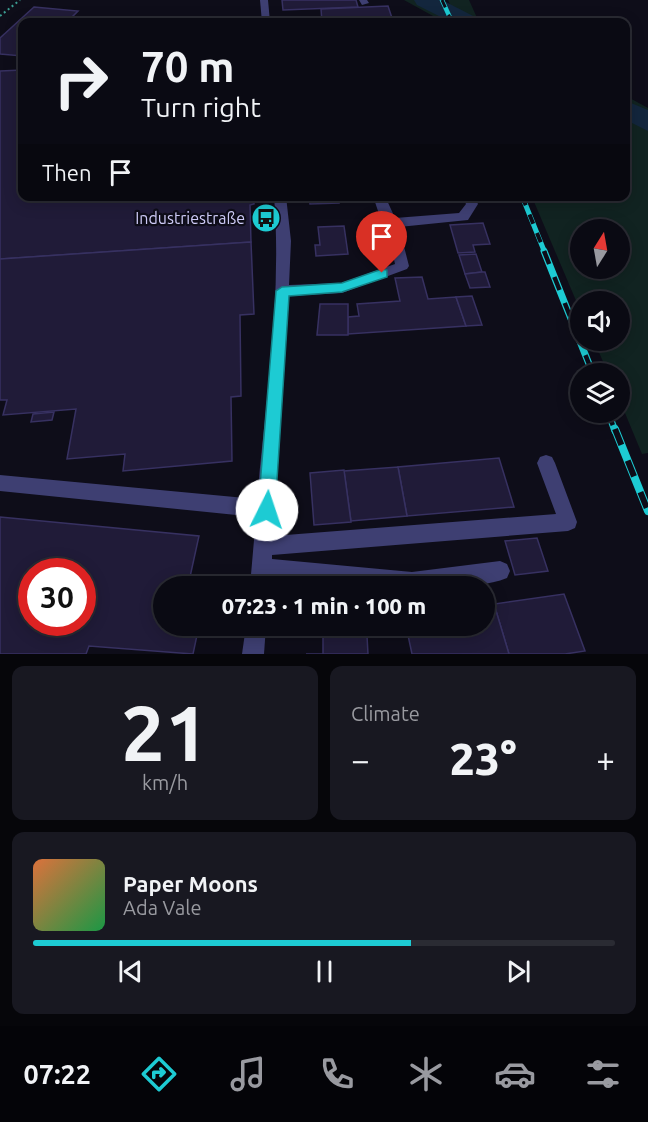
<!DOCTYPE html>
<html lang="en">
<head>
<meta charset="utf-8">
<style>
  body { margin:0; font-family:Ubuntu,sans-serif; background:#181821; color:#f1f3f6; height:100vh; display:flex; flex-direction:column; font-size:22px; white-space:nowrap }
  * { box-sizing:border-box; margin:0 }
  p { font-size:20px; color:#999aa0 }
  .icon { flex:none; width:33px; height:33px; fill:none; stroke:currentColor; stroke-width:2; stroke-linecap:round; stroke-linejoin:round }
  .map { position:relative; height:654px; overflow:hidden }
  .panel { display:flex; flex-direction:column; gap:12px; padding:12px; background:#06060a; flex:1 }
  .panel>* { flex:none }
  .banner { position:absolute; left:18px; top:18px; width:612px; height:183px; border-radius:12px; box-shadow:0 3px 15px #0003,0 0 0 2px #2a2b33; background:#0a0a13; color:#f1f3f6; overflow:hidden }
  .needle { width:39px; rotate:11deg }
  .controls { position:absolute; left:570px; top:219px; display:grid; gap:12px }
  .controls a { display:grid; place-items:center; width:60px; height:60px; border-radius:50%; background:#0a0a13; box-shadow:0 3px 15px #0003,0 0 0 2px #2a2b33; font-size:30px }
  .speed { position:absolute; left:18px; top:558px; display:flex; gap:12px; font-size:30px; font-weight:700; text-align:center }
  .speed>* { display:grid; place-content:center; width:78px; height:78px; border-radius:50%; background:#0a0a13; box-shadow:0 3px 15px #0003,0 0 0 2px #2a2b33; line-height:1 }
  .speed .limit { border:9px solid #d22; background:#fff; color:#111 }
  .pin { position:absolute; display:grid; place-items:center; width:51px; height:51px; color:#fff; margin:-62px -26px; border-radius:50% 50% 50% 0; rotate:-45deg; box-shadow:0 0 6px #0007 }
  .pin .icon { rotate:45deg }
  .me { position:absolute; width:66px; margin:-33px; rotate:4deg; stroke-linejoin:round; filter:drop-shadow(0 0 4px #0008) }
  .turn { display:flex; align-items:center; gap:21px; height:126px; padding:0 24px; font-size:27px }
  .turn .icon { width:78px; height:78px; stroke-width:2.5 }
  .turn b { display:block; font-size:42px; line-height:51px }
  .then { display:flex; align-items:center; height:57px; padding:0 24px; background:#0003; gap:12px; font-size:22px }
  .big { font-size:45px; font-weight:800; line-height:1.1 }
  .panel .card { flex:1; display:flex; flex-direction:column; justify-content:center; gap:9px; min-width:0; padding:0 21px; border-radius:12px; background:#181821 }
  .panel .dial { align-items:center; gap:0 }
  .dial b { font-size:78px; line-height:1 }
  .song { display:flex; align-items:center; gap:18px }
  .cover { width:72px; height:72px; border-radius:9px; background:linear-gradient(135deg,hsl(20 70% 55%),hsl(140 70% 35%)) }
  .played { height:6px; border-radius:3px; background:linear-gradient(90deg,#1dcbd3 65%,#2a2b33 65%) }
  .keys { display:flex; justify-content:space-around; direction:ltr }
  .heat { display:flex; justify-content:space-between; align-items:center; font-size:33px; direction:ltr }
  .panel .tiles { flex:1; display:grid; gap:12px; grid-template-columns:1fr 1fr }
  .card:last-child { grid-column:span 2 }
  .trip { position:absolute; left:153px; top:576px; width:342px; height:60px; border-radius:30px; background:#0a0a13; box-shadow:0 3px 15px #0003,0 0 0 2px #2a2b33; font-weight:800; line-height:60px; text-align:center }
  .dock { display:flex; height:96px; justify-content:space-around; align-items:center; background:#040408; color:#999aa0 }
  .dock .icon { width:42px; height:42px }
  .dock .active { color:#1dcbd3 }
  .dock b { font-size:27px; color:#f1f3f6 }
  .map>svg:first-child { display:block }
  .green { fill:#112321; fill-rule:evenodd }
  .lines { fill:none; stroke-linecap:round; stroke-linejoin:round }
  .river { fill:#13263d; fill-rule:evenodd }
  .building { fill:#201b38; stroke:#373161; stroke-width:1.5; fill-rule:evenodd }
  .path { stroke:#3b9d92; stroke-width:2; stroke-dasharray:2 3; stroke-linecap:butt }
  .minor { fill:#3e3f72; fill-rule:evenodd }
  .rail-far3-casing { stroke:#1dcbd3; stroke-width:4.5 }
  .rail-far2-casing { stroke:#1dcbd3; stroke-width:5 }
  .rail-far1-casing { stroke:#1dcbd3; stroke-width:7 }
  .rail-casing { stroke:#1dcbd3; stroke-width:8 }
  .rail-far3 { stroke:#0e0d19; stroke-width:3; stroke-dasharray:8; stroke-linecap:butt }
  .rail-far2 { stroke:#0e0d19; stroke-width:4; stroke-dasharray:10; stroke-linecap:butt }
  .rail-far1 { stroke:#0e0d19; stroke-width:4.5; stroke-dasharray:14; stroke-linecap:butt }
  .rail { stroke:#0e0d19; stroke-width:6; stroke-dasharray:17; stroke-linecap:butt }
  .route { fill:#1dcbd3; stroke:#138489; stroke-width:1.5 }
  .labels { text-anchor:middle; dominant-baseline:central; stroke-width:4.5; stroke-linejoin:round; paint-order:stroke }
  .poi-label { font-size:16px; fill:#cfccf8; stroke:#0e0d19; text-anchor:end }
</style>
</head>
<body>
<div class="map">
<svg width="648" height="654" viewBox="0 0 648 654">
  <rect width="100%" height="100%" fill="#0e0d19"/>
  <g class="green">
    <polygon points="404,0 436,0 445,22 444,22"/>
    <polygon points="448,0 469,0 478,20 482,22 458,22"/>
    <path d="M626,96L648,108V453L642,454L620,401V374L608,373L594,341L620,340V302H580V310L532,197L626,196ZM580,230H620V268H580Z"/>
  </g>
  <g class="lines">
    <g class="river">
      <polygon points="414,0 442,0 475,17 479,22 451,22 417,5"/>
      <polygon points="626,101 648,110 648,131 626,120"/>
    </g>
  </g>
  <g class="building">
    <polygon points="282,0 356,0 358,7 283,10"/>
    <polygon points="388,6 393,21 322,22 321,9"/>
    <polygon points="34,7 78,11 67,22 22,22 22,56 0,54 0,38"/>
    <polygon points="302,17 304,22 286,22 286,18"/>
    <polygon points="22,70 22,196 254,196 254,204 250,205 251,242 0,259 0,71"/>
    <polygon points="309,196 338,196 339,203 310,204"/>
    <polygon points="483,223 490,244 473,245 475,252 458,253 450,225"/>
    <polygon points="344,226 348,254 316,256 315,245 320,245 318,227"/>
    <polygon points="251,242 254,314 240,315 241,396 231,397 232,461 123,471 125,454 67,459 76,409 3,415 7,400 0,400 0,259"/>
    <polygon points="476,254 482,272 465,274 459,255"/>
    <polygon points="482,272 485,272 490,287 470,288 465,274"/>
    <polygon points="422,277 428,299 456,297 466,326 348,334 348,317 359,316 357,304 400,301 395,278"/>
    <polygon points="472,296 482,325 466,326 456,297"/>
    <polygon points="320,304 348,304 348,335 317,335"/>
    <polygon points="54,412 52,420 31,422 33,414"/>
    <polygon points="499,458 514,507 407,516 398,467"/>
    <polygon points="398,467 407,516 351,521 344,471"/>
    <polygon points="344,470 351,522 314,525 310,473"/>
    <path d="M0,517L199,536L188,586H164V626H199L193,654L89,646L86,654H0ZM32,572H82V622H32Z"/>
    <polygon points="537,538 548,571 515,575 505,541"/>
    <polygon points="564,594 585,651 565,654 509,654 494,604"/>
    <polygon points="494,604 509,654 412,654 406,626 484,626 484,605"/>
    <polygon points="324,626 367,626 367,636 323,634"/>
    <polygon points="323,634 367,636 368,654 306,654 323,654"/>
  </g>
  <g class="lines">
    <polyline class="path" points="0,16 20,0"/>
    <g class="minor">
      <polygon points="260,0 268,0 270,22 262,22"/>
      <polygon points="359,0 367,0 369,3 362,5"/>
      <path d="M274,196H286L291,241L289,285L341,283L395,264L386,224L379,214L373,196H385L395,218L459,213L466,204L462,196H474L478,204L468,220L399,227L409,266L407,269L342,293L289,296L273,536L556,514L537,463L540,457L546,455L552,457L555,463L577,522L575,528L568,531L272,555V559L412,572L500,561L507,564L510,571L507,578C482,588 450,586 424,586C372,586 322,584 271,579L270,586H250L256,517L0,491V475L257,499C266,399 282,297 274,196Z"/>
      <polygon points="246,626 266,626 264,654 242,654"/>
    </g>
    <g class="rail-far3-casing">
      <polyline id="rail-far3" points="442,0 452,22"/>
    </g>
    <g class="rail-far2-casing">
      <polyline id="rail-far2" points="522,196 545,253"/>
    </g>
    <g class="rail-far1-casing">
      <g id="rail-far1">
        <polyline points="544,251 593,374"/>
        <polyline points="608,412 615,431"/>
      </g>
    </g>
    <g class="rail-casing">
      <polyline id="rail" points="615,429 648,511"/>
    </g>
    <use href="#rail-far3" class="rail-far3"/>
    <use href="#rail-far2" class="rail-far2"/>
    <use href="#rail-far1" class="rail-far1"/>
    <use href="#rail" class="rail"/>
  </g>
  <polygon class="route" points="382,269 387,270 387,277 342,292 289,296 275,510 273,515 267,518 261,515 258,510 276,291 282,287 342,283"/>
  <defs>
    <g id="bus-disc" transform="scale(1.5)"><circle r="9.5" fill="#1dcbd3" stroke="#0e0d19"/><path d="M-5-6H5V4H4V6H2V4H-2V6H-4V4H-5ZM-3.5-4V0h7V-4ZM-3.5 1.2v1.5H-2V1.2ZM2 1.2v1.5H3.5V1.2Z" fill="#111"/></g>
  </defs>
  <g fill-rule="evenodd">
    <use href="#bus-disc" x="266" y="218"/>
  </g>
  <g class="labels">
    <g class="poi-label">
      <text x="245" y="218">Industriestraße</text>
    </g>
  </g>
</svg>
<div class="controls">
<a><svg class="needle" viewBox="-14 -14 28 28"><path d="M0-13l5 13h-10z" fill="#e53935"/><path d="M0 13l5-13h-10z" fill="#999aa0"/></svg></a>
<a><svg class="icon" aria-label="sound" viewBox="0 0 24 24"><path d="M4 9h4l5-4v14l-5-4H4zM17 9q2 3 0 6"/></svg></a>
<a><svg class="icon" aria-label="layers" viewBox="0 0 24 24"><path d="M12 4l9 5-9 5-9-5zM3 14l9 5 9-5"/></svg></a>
</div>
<div class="speed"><div class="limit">30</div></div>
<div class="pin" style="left:382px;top:273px;background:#d93025"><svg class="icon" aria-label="arrive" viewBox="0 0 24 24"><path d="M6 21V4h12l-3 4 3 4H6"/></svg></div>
<svg class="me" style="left:267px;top:510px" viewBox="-20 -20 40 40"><circle r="19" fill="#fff"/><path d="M0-13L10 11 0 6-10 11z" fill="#1dcbd3"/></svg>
<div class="trip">07:23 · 1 min · 100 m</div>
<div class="banner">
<div class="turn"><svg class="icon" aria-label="right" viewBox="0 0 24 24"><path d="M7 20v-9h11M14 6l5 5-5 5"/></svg><div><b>70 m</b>Turn right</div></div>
<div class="then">Then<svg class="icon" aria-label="arrive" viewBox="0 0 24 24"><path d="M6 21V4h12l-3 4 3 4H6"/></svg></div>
</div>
</div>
<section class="panel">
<div class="tiles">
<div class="card dial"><b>21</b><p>km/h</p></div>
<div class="card"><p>Climate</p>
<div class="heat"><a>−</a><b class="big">23°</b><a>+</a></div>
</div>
<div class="card">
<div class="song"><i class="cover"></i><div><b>Paper Moons</b><p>Ada Vale</p></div></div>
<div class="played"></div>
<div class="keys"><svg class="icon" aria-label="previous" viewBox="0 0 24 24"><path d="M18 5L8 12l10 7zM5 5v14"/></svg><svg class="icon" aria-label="pause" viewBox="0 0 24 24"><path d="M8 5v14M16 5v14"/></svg><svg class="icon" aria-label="next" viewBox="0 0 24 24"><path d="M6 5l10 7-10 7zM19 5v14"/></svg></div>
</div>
</div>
</section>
<nav class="dock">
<b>07:22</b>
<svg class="icon active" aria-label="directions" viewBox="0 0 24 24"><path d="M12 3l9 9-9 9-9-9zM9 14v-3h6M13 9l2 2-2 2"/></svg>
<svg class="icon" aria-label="music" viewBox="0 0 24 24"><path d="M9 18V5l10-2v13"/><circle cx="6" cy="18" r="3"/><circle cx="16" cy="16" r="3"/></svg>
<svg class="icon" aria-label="phone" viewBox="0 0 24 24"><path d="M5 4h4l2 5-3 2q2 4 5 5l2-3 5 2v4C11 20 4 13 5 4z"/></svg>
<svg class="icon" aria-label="climate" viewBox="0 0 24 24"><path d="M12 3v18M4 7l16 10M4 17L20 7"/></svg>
<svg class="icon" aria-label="car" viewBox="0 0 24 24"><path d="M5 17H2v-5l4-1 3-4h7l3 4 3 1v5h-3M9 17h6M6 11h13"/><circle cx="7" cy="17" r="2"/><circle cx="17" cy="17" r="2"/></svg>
<svg class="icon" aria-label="filters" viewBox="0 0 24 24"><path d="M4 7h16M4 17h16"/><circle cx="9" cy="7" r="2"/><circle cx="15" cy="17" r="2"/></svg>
</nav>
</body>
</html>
